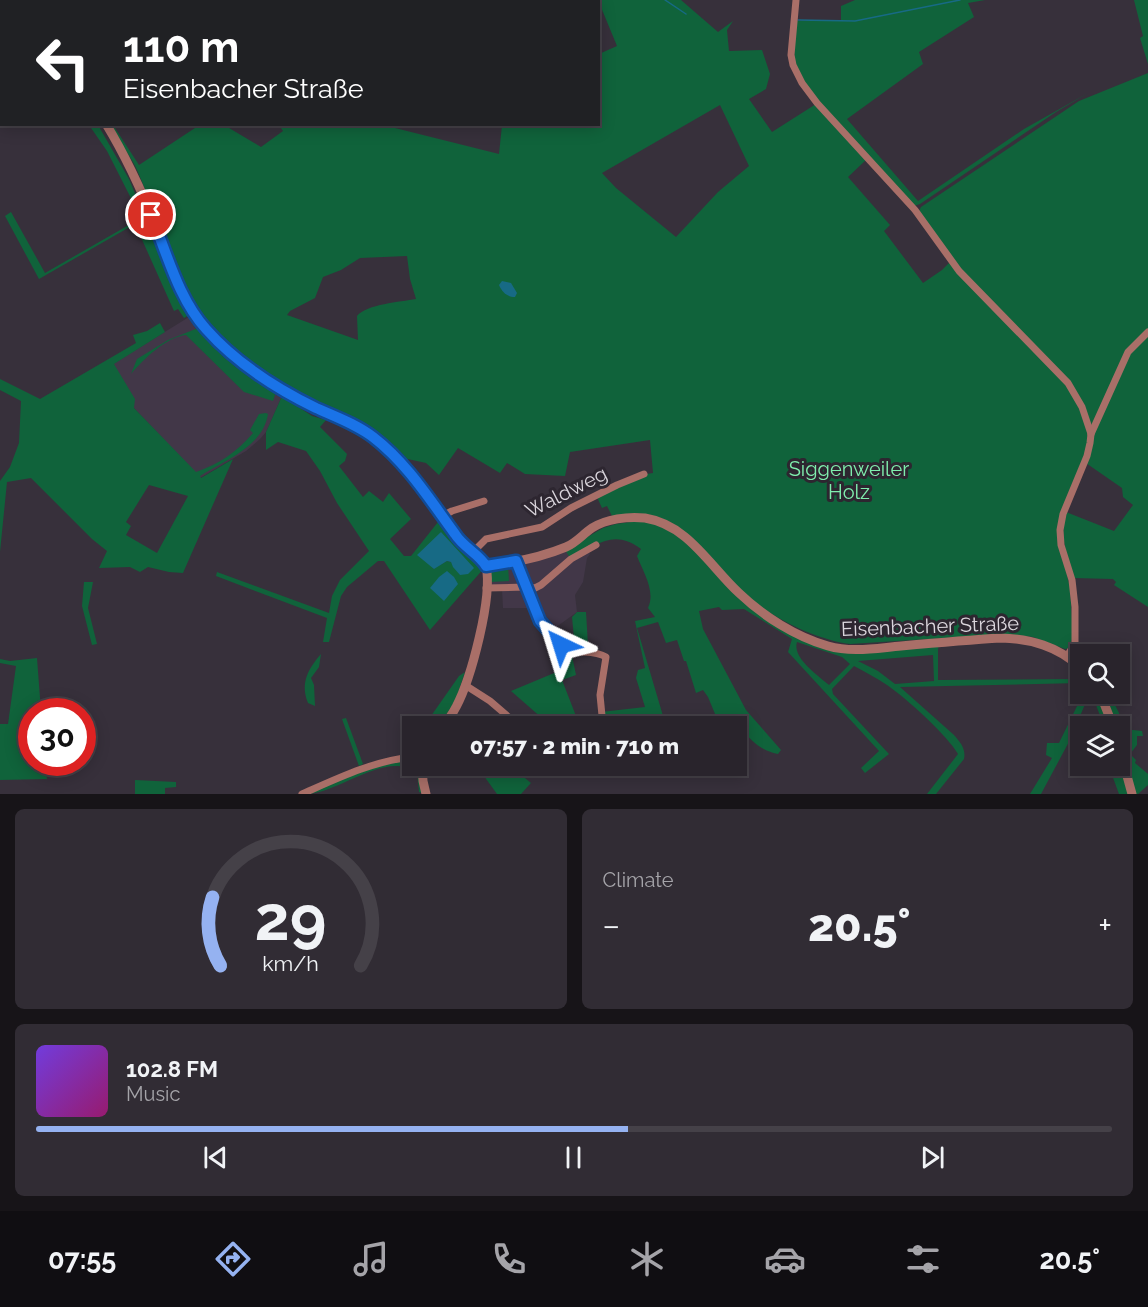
<!DOCTYPE html>
<html lang="en">
<head>
<meta charset="utf-8">
<style>
  body { margin:0; font-family:Raleway,sans-serif; background:#312c34; color:#f1f3f6; height:100vh; display:flex; flex-direction:column; font-size:22px; white-space:nowrap }
  * { box-sizing:border-box; margin:0 }
  p { font-size:20px; color:#a5a4a9 }
  .icon { flex:none; width:33px; height:33px; fill:none; stroke:currentColor; stroke-width:2; stroke-linecap:round; stroke-linejoin:round }
  .map { position:relative; height:794px; overflow:hidden }
  .details { display:flex; flex-direction:column; gap:15px; padding:15px; background:#171418; flex:1 }
  .details>* { flex:none }
  .banner { position:absolute; left:0px; top:0px; width:600px; height:126px; box-shadow:0 3px 15px #0003,0 0 0 2px #454148; background:#202124; color:#fff; overflow:hidden }
  .buttons { position:absolute; left:1070px; top:644px; display:grid; gap:12px }
  .buttons a { display:grid; place-items:center; width:60px; height:60px; border-radius:0px; background:#29242c; box-shadow:0 3px 15px #0003,0 0 0 2px #454148; font-size:30px }
  .speed { position:absolute; left:18px; top:698px; display:flex; gap:12px; font-size:30px; font-weight:700; text-align:center }
  .speed>* { display:grid; place-content:center; width:78px; height:78px; border-radius:50%; background:#29242c; box-shadow:0 3px 15px #0003,0 0 0 2px #454148; line-height:1 }
  .speed .limit { border:9px solid #d22; background:#fff; color:#111 }
  .pin { position:absolute; display:grid; place-items:center; width:51px; height:51px; color:#fff; margin:-26px; border:3px solid #fff; border-radius:50%; box-shadow:0 2px 6px #0007 }
  .me { position:absolute; width:66px; margin:-33px; rotate:319deg; stroke-linejoin:round; filter:drop-shadow(0 0 4px #0008) }
  .turn { display:flex; align-items:center; gap:21px; height:126px; padding:0 24px; font-size:27px }
  .turn .icon { width:78px; height:78px; stroke-width:2.5 }
  .turn b { display:block; font-size:42px; line-height:51px }
  .big { font-size:45px; font-weight:800; line-height:1.1 }
  .details .card { flex:1; display:flex; flex-direction:column; justify-content:center; gap:9px; min-width:0; padding:0 21px; border-radius:9px; background:#312c34 }
  .details .dial { align-items:center; gap:0 }
  .dial svg { height:156px; overflow:visible; fill:none; stroke:#454148; stroke-width:7; stroke-linecap:round; text-anchor:middle }
  .dial text { fill:#f1f3f6; stroke:none }
  .song { display:flex; align-items:center; gap:18px }
  .cover { width:72px; height:72px; border-radius:9px; background:linear-gradient(135deg,hsl(260 70% 55%),hsl(320 70% 35%)) }
  .played { height:6px; border-radius:3px; background:linear-gradient(90deg,#95b2f1 55%,#454148 55%) }
  .keys { display:flex; justify-content:space-around; direction:ltr }
  .heat { display:flex; justify-content:space-between; align-items:center; font-size:33px; direction:ltr }
  .details .tiles { flex:1; display:grid; gap:15px; grid-template-columns:1fr 1fr }
  .card:last-child { grid-column:span 2 }
  .trip { position:absolute; left:402px; top:716px; width:345px; height:60px; border-radius:0px; background:#29242c; box-shadow:0 3px 15px #0003,0 0 0 2px #454148; font-weight:800; line-height:60px; text-align:center }
  .menu { display:flex; height:96px; justify-content:space-around; align-items:center; background:#100e12; color:#a5a4a9 }
  .menu .icon { width:42px; height:42px }
  .menu .selected { color:#95b2f1 }
  .menu b { font-size:27px; color:#f1f3f6 }
  .map>svg:first-child { display:block }
  .built { fill:#423748 }
  .green { fill:#10633b; fill-rule:evenodd }
  .water { fill:#176a85 }
  .lines { fill:none; stroke-linecap:round; stroke-linejoin:round }
  .stream { stroke:#176a85; stroke-width:1.5 }
  .minor { stroke:#a96f68; stroke-width:7 }
  .tertiary { stroke:#a96f68; stroke-width:9 }
  .route-casing { stroke:#114b97; stroke-width:15 }
  .route { stroke:#1a73e8; stroke-width:10 }
  .labels { text-anchor:middle; dominant-baseline:central; stroke-width:6; stroke-linejoin:round; paint-order:stroke }
  .park-label { font-size:20px; fill:#7feead; stroke:#2d2630 }
  .street-label { font-size:20px; fill:#dad5dc; stroke:#2d2630 }
</style>
</head>
<body>
<div class="map">
<svg width="1148" height="794" viewBox="0 0 1148 794">
  <rect width="100%" height="100%" fill="#37303b"/>
  <g class="built">
    <polygon points="189,317 218,352 242,372 282,396 266,432 260,439 246,451 200,478 134,408 113,364"/>
    <polygon points="565,550 587,550 590,554 587,558 583,582 575,595 577,612 548,633 532,608 503,608 502,589 488,589 489,569"/>
  </g>
  <g class="green">
    <path d="M598,0H681L718,32L733,21L727,30L729,51L762,50L770,74L766,89L749,99L772,132L816,104L867,159L848,177L890,225L884,231L923,283L942,270L950,262L1022,338L1024,336L960,269L919,211L921,207L1079,101L1148,73V607L1114,585L1116,582L1113,579L1073,578C1067,554 1059,536 1066,512L1114,531L1133,505L1123,497L1122,488L1083,461L1064,507L1058,535L1070,588L1073,636L1069,648L1065,649L1033,637L1007,634L850,644C815,640 769,616 743,593C699,554 682,501 612,516L607,506L602,508L596,495L641,475L653,473L650,440L570,452L565,476L525,474L507,463L500,473L458,448L439,475L426,463L403,458L401,460C387,446 372,433 355,422C330,407 303,397 278,384C258,374 239,359 223,344C175,298 163,229 137,170C130,154 117,139 107,125H113L139,165L201,124L224,125L261,147L283,131L279,125H395V128L499,154L502,125L598,124L599,54L617,46ZM720,105L749,166L718,192L676,237L616,188L602,173ZM407,256L410,279L416,299C400,302 367,304 357,316L358,340L287,315L290,311L315,298L323,277L341,270L360,258Z"/>
    <polygon points="855,0 985,0 968,3 974,17 919,52 923,64 847,119 918,201 1024,129 1088,93 1056,112 920,204 914,206 818,102 794,65 795,21 841,20 841,6"/>
    <polygon points="1134,0 1148,0 1148,64 1140,38 1143,36"/>
    <polygon points="89,125 98,125 129,179 144,215 141,218 142,220 145,218 172,284 189,315 184,318 178,309 174,311 135,224 39,279 5,216 11,212 45,273 141,218 107,151"/>
    <path d="M160,323L165,332L114,364L135,399L134,408L196,472C219,464 237,452 253,433L250,430L259,414L266,413L268,414C263,447 225,460 200,476L201,478L233,459L183,573L169,572L148,567L140,572L130,567L99,568L107,551L92,539L31,478L7,482L0,552V481L10,467L19,443L21,401L0,390V379L40,399L136,343L133,335L147,331ZM149,485L188,496L157,553L126,535L131,526L126,522Z"/>
    <path d="M198,328C218,356 246,377 276,392L273,401L244,392L186,335C166,337 144,359 131,374L137,359L168,340Z"/>
    <path d="M282,396L312,416L326,420L320,427L347,454L345,461L339,466L363,497L369,491L383,502L389,493L411,519L390,539L404,556H411L438,522L470,558L485,567L430,630L384,561H378L347,587L341,596L329,642H323L327,618L216,576L217,572L329,613L332,596L340,580L369,551L337,503L320,471L306,451L278,442L266,450V432ZM441,532L460,575L451,562L447,561L433,569Z"/>
    <path d="M638,521L656,524L683,538L717,574L814,645L939,646L938,649V680L1078,679L1080,675V683L900,687L954,735C961,743 966,749 964,759L936,794H927L958,754C947,735 906,698 887,685C877,678 865,672 854,666L832,689L833,694L889,754L865,773L861,768L879,751L788,652L792,639L744,609L722,610L719,607L699,611L703,629L746,710L781,750L778,754C761,751 752,741 740,728L737,733L736,726H720L708,697L703,690L696,693L686,661H684L677,640L666,643L658,622L637,628L666,726H551L511,691L559,671L568,662L569,652L571,651L576,675L562,680L576,716L582,715L585,725L602,723L601,712L645,707L636,678L638,670L645,668L635,621L655,617L648,608C656,591 643,572 637,556L641,549C614,529 597,544 571,559L565,550L603,528L616,524ZM797,642L842,657L850,664L829,685C818,675 792,658 797,642ZM933,655L934,681L895,684L878,671L858,661Z"/>
    <polygon points="508,566 509,581 490,582 490,572 493,570"/>
    <polygon points="84,582 93,582 88,608 97,644 92,645 82,606"/>
    <polygon points="577,612 586,612 588,645 592,646 589,650 575,649 572,617"/>
    <path d="M321,654L319,667L311,678L314,685L315,706L308,703C300,683 308,669 321,654Z"/>
    <polygon points="37,658 41,711 32,711 32,762 45,762 47,779 0,780 0,724 8,724 16,666 0,663 0,659 10,661"/>
    <polygon points="465,672 455,702 438,726 424,726 459,676"/>
    <polygon points="1081,693 1097,693 1110,726 1104,726 1096,705 1086,702 1077,723 1086,726 1080,726 1080,740 1071,738 1041,794 1030,794 1052,758 1046,755 1047,743 1059,743 1081,698"/>
    <polygon points="1105,693 1109,693 1119,713 1124,729 1142,731 1143,736 1137,736 1137,745 1130,754 1136,760 1135,763 1148,774 1148,785 1138,794 1135,794 1126,763 1119,726 1117,726"/>
    <polygon points="346,718 363,764 359,766 342,719"/>
    <polygon points="1119,759 1129,794 1119,794 1112,775 1103,765 1119,765"/>
    <path d="M412,760V765H420L424,794L419,792L417,773C387,749 338,794 306,794C342,779 373,765 412,760Z"/>
    <polygon points="476,765 509,765 531,783 521,794 497,794"/>
    <polygon points="135,780 176,782 176,787 165,788 165,794 135,794"/>
  </g>
  <g class="water">
    <path d="M502,281L511,283L517,293L515,297C507,297 502,292 499,285Z"/>
    <polygon points="441,532 474,568 468,574 460,575 453,567 451,562 447,561 434,569 417,555"/>
    <polygon points="447,571 454,577 458,584 444,601 430,588 439,577"/>
  </g>
  <g class="lines">
    <g class="stream">
      <polyline points="665,0 686,14"/>
      <polyline points="798,20 855,21 960,0"/>
    </g>
    <g class="minor">
      <polyline points="796,0 791,55 793,65 802,83 817,103 915,210 959,271 1068,383 1082,407 1091,434 1090,443 1087,456 1063,514 1060,530 1061,545 1072,580 1075,607 1075,643 1067,656"/>
      <polyline points="1091,434 1128,352 1148,332"/>
      <polyline points="445,521 448,513 452,511 484,501"/>
      <polyline points="472,553 486,539 542,527 571,508 617,485 644,474"/>
      <polyline points="516,561 526,587 535,588 541,585 571,559 596,545"/>
      <path d="M486,588L526,587C534,608 547,646 573,651C584,653 596,651 606,657L600,695L603,726"/>
      <polyline points="465,685 490,701 519,726"/>
      <path d="M302,794C338,778 373,761 412,757"/>
    </g>
    <g class="tertiary">
      <polyline points="1,0 3,2"/>
      <polyline points="504,2 508,0"/>
      <path d="M106,124C127,158 143,194 158,231C174,272 187,310 218,342C246,371 281,390 316,408C335,417 355,424 373,437C407,463 430,500 455,534C463,546 480,554 486,566"/>
      <path d="M486,566C512,563 542,557 566,547C576,543 583,534 592,528C606,519 628,516 645,518C688,525 709,565 739,593C763,616 796,637 828,646C852,653 877,648 901,646C934,643 968,640 1001,638C1031,639 1057,646 1080,667"/>
      <polyline points="1100,693 1113,726"/>
      <path d="M443,726C448,720 453,713 456,707C471,679 493,597 486,566"/>
      <polyline points="1119,747 1132,794"/>
      <polyline points="422,765 423,781 426,794"/>
    </g>
  </g>
  <g class="lines">
    <g class="route-casing">
      <path id="route" d="M151,215C167,253 178,298 206,329C237,364 275,388 316,408C336,417 356,424 373,437C407,463 430,500 455,534C463,547 479,554 486,566L516,561L540,621L561,645"/>
    </g>
    <use href="#route" class="route"/>
  </g>
  <g class="labels">
    <g class="park-label">
      <text x="849" y="469">Siggenweiler<tspan x="849" dy="23">Holz</tspan></text>
    </g>
    <g class="street-label">
      <text transform="translate(566 492) rotate(-27)">Waldweg</text>
      <text transform="translate(930 626) rotate(-2)">Eisenbacher Straße</text>
    </g>
  </g>
</svg>
<div class="buttons">
<a><svg class="icon" aria-label="search" viewBox="0 0 24 24"><circle cx="10" cy="10" r="6"/><path d="M15 15l6 6"/></svg></a>
<a><svg class="icon" aria-label="layers" viewBox="0 0 24 24"><path d="M12 4l9 5-9 5-9-5zM3 14l9 5 9-5"/></svg></a>
</div>
<div class="speed"><div class="limit">30</div></div>
<div class="pin" style="left:151px;top:215px;background:#d93025"><svg class="icon" aria-label="arrive" viewBox="0 0 24 24"><path d="M6 21V4h12l-3 4 3 4H6"/></svg></div>
<svg class="me" style="left:561px;top:645px" viewBox="-20 -20 40 40"><path d="M0-17L14 15 0 8-14 15z" fill="#1a73e8" stroke="#fff" stroke-width="4"/></svg>
<div class="trip">07:57 · 2 min · 710 m</div>
<div class="banner">
<div class="turn"><svg class="icon" aria-label="left" viewBox="0 0 24 24"><path d="M17 20v-9H6M10 6l-5 5 5 5"/></svg><div><b>110 m</b>Eisenbacher Straße</div></div>
</div>
</div>
<section class="details">
<div class="tiles">
<div class="card dial"><svg viewBox="0 0 100 80">
<path d="M14 69A42 42 0 1 1 86 69"/>
<path d="M14 69A42 42 0 0 1 10 34" stroke="#95b2f1"/>
<text x="50" y="56" font-size="32" font-weight="700">29</text>
<text x="50" y="72" font-size="11">km/h</text>
</svg></div>
<div class="card"><p>Climate</p>
<div class="heat"><a>−</a><b class="big">20.5°</b><a>+</a></div>
</div>
<div class="card">
<div class="song"><i class="cover"></i><div><b>102.8 FM</b><p>Music</p></div></div>
<div class="played"></div>
<div class="keys"><svg class="icon" aria-label="previous" viewBox="0 0 24 24"><path d="M18 5L8 12l10 7zM5 5v14"/></svg><svg class="icon" aria-label="pause" viewBox="0 0 24 24"><path d="M8 5v14M16 5v14"/></svg><svg class="icon" aria-label="next" viewBox="0 0 24 24"><path d="M6 5l10 7-10 7zM19 5v14"/></svg></div>
</div>
</div>
</section>
<nav class="menu">
<b>07:55</b>
<svg class="icon selected" aria-label="directions" viewBox="0 0 24 24"><path d="M12 3l9 9-9 9-9-9zM9 14v-3h6M13 9l2 2-2 2"/></svg>
<svg class="icon" aria-label="music" viewBox="0 0 24 24"><path d="M9 18V5l10-2v13"/><circle cx="6" cy="18" r="3"/><circle cx="16" cy="16" r="3"/></svg>
<svg class="icon" aria-label="phone" viewBox="0 0 24 24"><path d="M5 4h4l2 5-3 2q2 4 5 5l2-3 5 2v4C11 20 4 13 5 4z"/></svg>
<svg class="icon" aria-label="climate" viewBox="0 0 24 24"><path d="M12 3v18M4 7l16 10M4 17L20 7"/></svg>
<svg class="icon" aria-label="car" viewBox="0 0 24 24"><path d="M5 17H2v-5l4-1 3-4h7l3 4 3 1v5h-3M9 17h6M6 11h13"/><circle cx="7" cy="17" r="2"/><circle cx="17" cy="17" r="2"/></svg>
<svg class="icon" aria-label="filters" viewBox="0 0 24 24"><path d="M4 7h16M4 17h16"/><circle cx="9" cy="7" r="2"/><circle cx="15" cy="17" r="2"/></svg>
<b>20.5°</b>
</nav>
</body>
</html>
